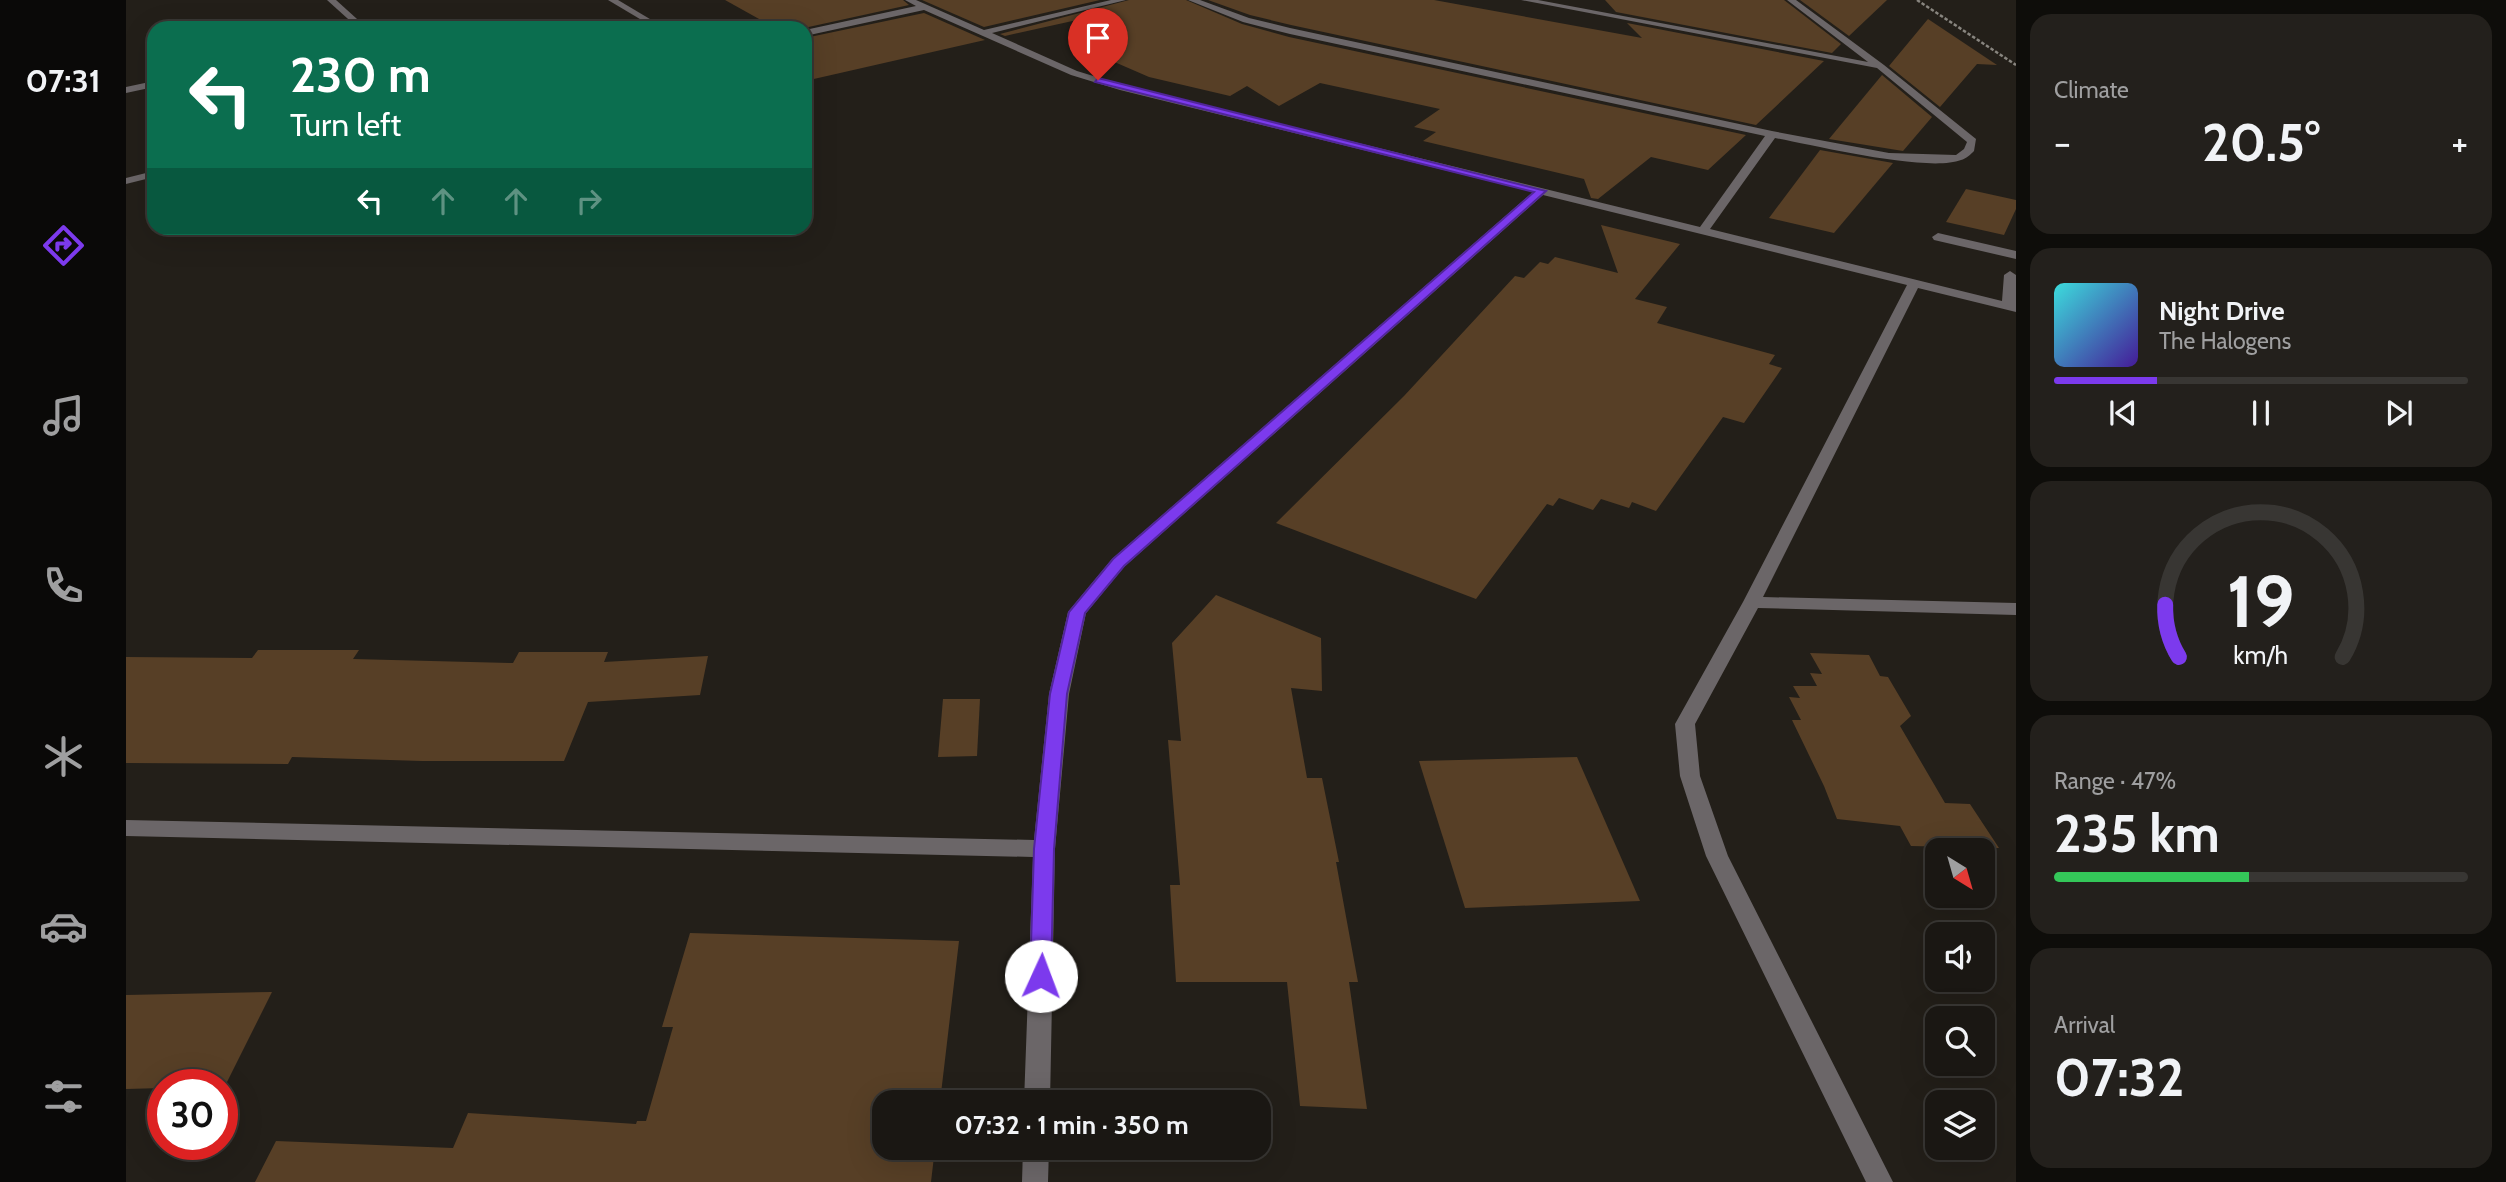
<!DOCTYPE html>
<html lang="en">
<head>
<meta charset="utf-8">
<style>
  body { margin:0; font-family:Cabin,sans-serif; background:#23201c; color:#f1f3f6; height:100vh; display:flex; flex-direction:column; font-size:26px; white-space:nowrap }
  * { box-sizing:border-box; margin:0 }
  p { font-size:23px; color:#9f9fa0 }
  .icon { flex:none; width:38px; height:38px; fill:none; stroke:currentColor; stroke-width:2; stroke-linecap:round; stroke-linejoin:round }
  .map { position:relative; flex:1; overflow:hidden }
  .drawer { display:flex; flex-direction:column; gap:14px; padding:14px; background:#0e0d0a; width:490px }
  .drawer>* { flex:none }
  .banner { position:absolute; left:21px; top:21px; width:665px; height:214px; border-radius:21px; box-shadow:0 7px 28px #0002,0 0 0 2px #383633; background:#0b6e4f; color:#fff; overflow:hidden }
  .needle { width:46px; rotate:143deg }
  .tools { position:absolute; left:1799px; top:838px; display:grid; gap:14px }
  .tools a { display:grid; place-items:center; width:70px; height:70px; border-radius:14px; background:#1a1713; box-shadow:0 7px 28px #0002,0 0 0 2px #383633; font-size:35px }
  .speed { position:absolute; left:21px; top:1069px; display:flex; gap:14px; font-size:35px; font-weight:700; text-align:center }
  .speed>* { display:grid; place-content:center; width:91px; height:91px; border-radius:50%; background:#1a1713; box-shadow:0 7px 28px #0002,0 0 0 2px #383633; line-height:1 }
  .speed .limit { border:10px solid #d22; background:#fff; color:#111 }
  .pin { position:absolute; display:grid; place-items:center; width:60px; height:60px; color:#fff; margin:-72px -30px; border-radius:50% 50% 50% 0; rotate:-45deg; box-shadow:0 0 7px #0007 }
  .pin .icon { rotate:45deg }
  .me { position:absolute; width:77px; margin:-38px; rotate:2deg; stroke-linejoin:round; filter:drop-shadow(0 0 5px #0008) }
  .turn { display:flex; align-items:center; gap:24px; height:147px; padding:0 28px; font-size:32px }
  .turn .icon { width:91px; height:91px; stroke-width:2.5 }
  .turn b { display:block; font-size:49px; line-height:60px }
  .lanes { display:flex; align-items:center; height:66px; padding:0 28px; background:#0003; justify-content:center; gap:35px; direction:ltr }
  .lanes .off { opacity:.35 }
  .big { font-size:52px; font-weight:800; line-height:1.1 }
  .drawer .tile { flex:1; display:flex; flex-direction:column; justify-content:center; gap:10px; min-width:0; padding:0 24px; border-radius:21px; background:#23201c }
  .drawer .dial { align-items:center; gap:0 }
  .dial svg { height:182px; overflow:visible; fill:none; stroke:#383633; stroke-width:7; stroke-linecap:round; text-anchor:middle }
  .dial text { fill:#f1f3f6; stroke:none }
  .song { display:flex; align-items:center; gap:21px }
  .cover { width:84px; height:84px; border-radius:10px; background:linear-gradient(135deg,hsl(180 70% 55%),hsl(260 70% 35%)) }
  .played { height:7px; border-radius:4px; background:linear-gradient(90deg,#7c3aed 25%,#383633 25%) }
  .keys { display:flex; justify-content:space-around; direction:ltr }
  .heat { display:flex; justify-content:space-between; align-items:center; font-size:38px; direction:ltr }
  .charge { height:10px; border-radius:5px; background:linear-gradient(90deg,#34c759 47%,#383633 0) }
  .trip { position:absolute; left:746px; top:1090px; width:399px; height:70px; border-radius:21px; background:#1a1713; box-shadow:0 7px 28px #0002,0 0 0 2px #383633; font-weight:800; line-height:70px; text-align:center }
  main { display:flex; flex:1; min-height:0 }
  .dock { display:flex; flex-direction:column; width:126px; justify-content:space-around; align-items:center; background:#0a0908; color:#9f9fa0 }
  .dock .icon { width:49px; height:49px }
  .dock .on { color:#7c3aed }
  .dock b { font-size:32px; color:#f1f3f6 }
  .map>svg:first-child { display:block }
  .building { fill:#573f26 }
  .lines { fill:none; stroke-linecap:round; stroke-linejoin:round }
  .path { stroke:#88857f; stroke-width:2.5; stroke-dasharray:3.5 2; stroke-linecap:butt }
  .minor { fill:#6b6668; fill-rule:evenodd }
  .route { fill:#7c3aed; stroke:#51269a; stroke-width:2 }
</style>
</head>
<body>
<main>
<nav class="dock">
<b>07:31</b>
<svg class="icon on" aria-label="directions" viewBox="0 0 24 24"><path d="M12 3l9 9-9 9-9-9zM9 14v-3h6M13 9l2 2-2 2"/></svg>
<svg class="icon" aria-label="music" viewBox="0 0 24 24"><path d="M9 18V5l10-2v13"/><circle cx="6" cy="18" r="3"/><circle cx="16" cy="16" r="3"/></svg>
<svg class="icon" aria-label="phone" viewBox="0 0 24 24"><path d="M5 4h4l2 5-3 2q2 4 5 5l2-3 5 2v4C11 20 4 13 5 4z"/></svg>
<svg class="icon" aria-label="climate" viewBox="0 0 24 24"><path d="M12 3v18M4 7l16 10M4 17L20 7"/></svg>
<svg class="icon" aria-label="car" viewBox="0 0 24 24"><path d="M5 17H2v-5l4-1 3-4h7l3 4 3 1v5h-3M9 17h6M6 11h13"/><circle cx="7" cy="17" r="2"/><circle cx="17" cy="17" r="2"/></svg>
<svg class="icon" aria-label="filters" viewBox="0 0 24 24"><path d="M4 7h16M4 17h16"/><circle cx="9" cy="7" r="2"/><circle cx="15" cy="17" r="2"/></svg>
</nav>
<div class="map">
<svg width="1890" height="1182" viewBox="0 0 1890 1182">
  <rect width="100%" height="100%" fill="#231f19"/>
  <g class="building">
    <polygon points="599,0 777,0 783,5 678,28 649,28"/>
    <polygon points="796,0 974,0 858,27"/>
    <polygon points="1003,0 1060,0 1116,24 1163,37 1620,135 1582,170 1525,157 1472,199 1465,198 1458,179 1297,141 1310,132 1288,127 1314,109 1194,83 1153,106 1121,86 1104,96 1023,77 947,44 951,20 879,36 874,34"/>
    <polygon points="1082,0 1308,0 1516,38 1501,23 1698,61 1630,125 1165,25 1124,15"/>
    <polygon points="1479,0 1658,0 1715,44 1706,53 1490,12"/>
    <polygon points="1674,0 1761,0 1723,36"/>
    <polygon points="798,13 859,40 679,81 679,38"/>
    <polygon points="1802,19 1871,65 1851,64 1814,107 1763,66"/>
    <polygon points="1756,75 1806,117 1777,151 1703,139"/>
    <polygon points="1694,150 1767,163 1708,233 1643,218"/>
    <polygon points="1840,189 1890,200 1890,209 1878,235 1820,222"/>
    <polygon points="1475,225 1554,244 1509,299 1541,307 1531,323 1649,355 1643,364 1656,368 1618,423 1597,417 1530,511 1506,502 1503,508 1475,499 1467,510 1433,498 1427,506 1421,504 1350,599 1150,523 1278,396 1389,276 1398,278 1414,262 1422,264 1429,257 1492,273"/>
    <polygon points="1090,595 1195,638 1196,691 1165,688 1181,778 1196,778 1213,862 1210,862 1232,982 1223,982 1241,1109 1174,1106 1161,982 1050,982 1044,885 1054,885 1042,740 1055,741 1046,643"/>
    <polygon points="132,650 233,650 227,659 387,663 393,652 482,652 478,662 582,656 574,695 462,702 438,761 296,761 166,757 162,764 0,763 0,657 126,658"/>
    <polygon points="1684,653 1743,655 1754,676 1762,677 1785,716 1774,726 1819,803 1844,804 1873,848 1785,846 1774,826 1711,819 1698,786 1666,720 1675,720 1663,697 1674,698 1667,686 1691,686 1684,673 1696,674"/>
    <polygon points="817,699 854,699 851,756 812,757"/>
    <polygon points="1451,757 1514,901 1339,908 1293,761"/>
    <polygon points="564,933 833,941 814,1102 758,1102 758,1148 809,1148 805,1182 129,1182 150,1141 327,1148 342,1113 510,1124 511,1121 520,1121 547,1027 536,1027"/>
    <polygon points="146,992 98,1088 96,1085 37,1085 37,1088 0,1089 0,995"/>
  </g>
  <g class="lines">
    <polyline class="path" points="1791,0 1890,65"/>
    <g class="minor">
      <polygon points="201,0 210,0 241,28 232,28"/>
      <polygon points="482,0 492,0 539,28 529,28"/>
      <path d="M779,0H790L858,30L985,0H1000L866,33L951,71L1000,86L1574,227L1639,136L1164,34L1117,22L1062,0H1074L1123,18L1164,28L1646,131L1763,153L1830,155L1838,149L1841,142L1751,68L1395,0H1412L1742,62L1661,0H1670L1758,65L1850,139L1848,151C1845,154 1840,159 1835,160C1802,173 1687,145 1649,138L1584,229L1876,301L1878,275L1884,271L1890,275V312L1792,288L1637,597L1890,603V615L1632,608L1569,724L1574,776L1602,856L1767,1182H1740L1580,856L1554,776L1549,724L1617,602L1781,285L1417,195L998,567L960,613L943,694L929,849L924,1102H898L907,857L0,836V820L908,840L923,694L942,612L986,559L1407,192L994,90L945,75L798,10L679,36V30L790,6Z"/>
      <polygon points="28,81 28,87 0,93 0,87"/>
      <polygon points="28,171 28,177 0,184 0,178"/>
      <polygon points="1812,233 1890,251 1890,259 1808,240 1806,237"/>
      <polygon points="897,1148 923,1148 922,1182 896,1182"/>
    </g>
  </g>
  <polygon class="route" points="972,78 1420,191 998,566 959,613 941,694 928,849 925,976 922,982 915,985 907,982 904,976 908,849 924,694 943,612 987,559 1408,192 969,82"/>
</svg>
<div class="tools">
<a><svg class="needle" viewBox="-14 -14 28 28"><path d="M0-13l5 13h-10z" fill="#e53935"/><path d="M0 13l5-13h-10z" fill="#9f9fa0"/></svg></a>
<a><svg class="icon" aria-label="sound" viewBox="0 0 24 24"><path d="M4 9h4l5-4v14l-5-4H4zM17 9q2 3 0 6"/></svg></a>
<a><svg class="icon" aria-label="search" viewBox="0 0 24 24"><circle cx="10" cy="10" r="6"/><path d="M15 15l6 6"/></svg></a>
<a><svg class="icon" aria-label="layers" viewBox="0 0 24 24"><path d="M12 4l9 5-9 5-9-5zM3 14l9 5 9-5"/></svg></a>
</div>
<div class="speed"><div class="limit">30</div></div>
<div class="pin" style="left:972px;top:80px;background:#d93025"><svg class="icon" aria-label="arrive" viewBox="0 0 24 24"><path d="M6 21V4h12l-3 4 3 4H6"/></svg></div>
<svg class="me" style="left:915px;top:976px" viewBox="-20 -20 40 40"><circle r="19" fill="#fff"/><path d="M0-13L10 11 0 6-10 11z" fill="#7c3aed"/></svg>
<div class="trip">07:32 · 1 min · 350 m</div>
<div class="banner">
<div class="turn"><svg class="icon" aria-label="left" viewBox="0 0 24 24"><path d="M17 20v-9H6M10 6l-5 5 5 5"/></svg><div><b>230 m</b>Turn left</div></div>
<div class="lanes"><svg class="icon" aria-label="left" viewBox="0 0 24 24"><path d="M17 20v-9H6M10 6l-5 5 5 5"/></svg><svg class="icon off" aria-label="ahead" viewBox="0 0 24 24"><path d="M12 20V5M6 11l6-6 6 6"/></svg><svg class="icon off" aria-label="ahead" viewBox="0 0 24 24"><path d="M12 20V5M6 11l6-6 6 6"/></svg><svg class="icon off" aria-label="right" viewBox="0 0 24 24"><path d="M7 20v-9h11M14 6l5 5-5 5"/></svg></div>
</div>
</div>
<section class="drawer">
<div class="tile"><p>Climate</p>
<div class="heat"><a>−</a><b class="big">20.5°</b><a>+</a></div>
</div>
<div class="tile">
<div class="song"><i class="cover"></i><div><b>Night Drive</b><p>The Halogens</p></div></div>
<div class="played"></div>
<div class="keys"><svg class="icon" aria-label="previous" viewBox="0 0 24 24"><path d="M18 5L8 12l10 7zM5 5v14"/></svg><svg class="icon" aria-label="pause" viewBox="0 0 24 24"><path d="M8 5v14M16 5v14"/></svg><svg class="icon" aria-label="next" viewBox="0 0 24 24"><path d="M6 5l10 7-10 7zM19 5v14"/></svg></div>
</div>
<div class="tile dial"><svg viewBox="0 0 100 80">
<path d="M14 69A42 42 0 1 1 86 69"/>
<path d="M14 69A42 42 0 0 1 8 46" stroke="#7c3aed"/>
<text x="50" y="56" font-size="32" font-weight="700">19</text>
<text x="50" y="72" font-size="11">km/h</text>
</svg></div>
<div class="tile"><p>Range · 47%</p><b class="big">235 km</b><div class="charge"></div></div>
<div class="tile"><p>Arrival</p><b class="big">07:32</b></div>
</section>
</main>
</body>
</html>
